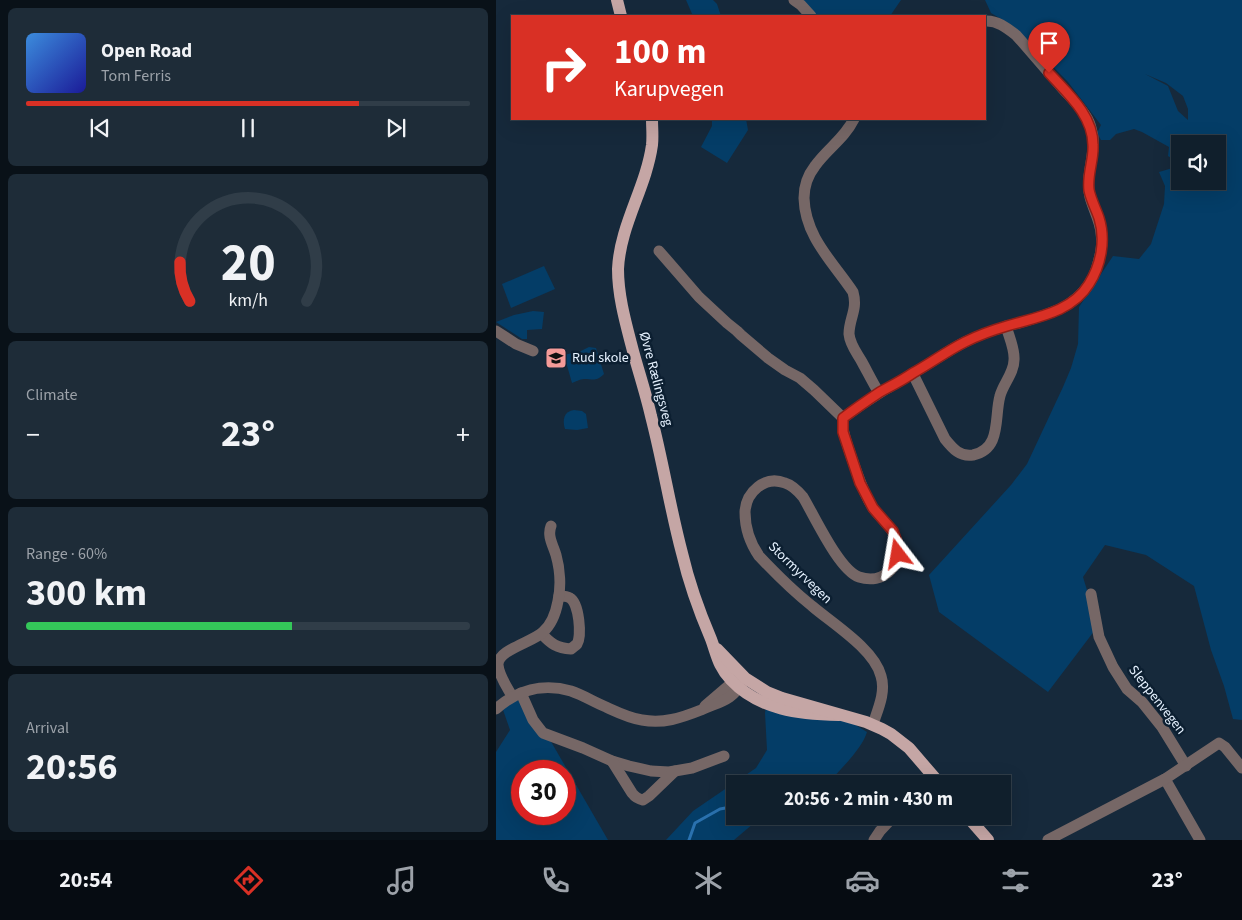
<!DOCTYPE html>
<html lang="en">
<head>
<meta charset="utf-8">
<style>
  body { margin:0; font-family:"Source Sans 3",sans-serif; background:#1e2c38; color:#f1f3f6; height:100vh; display:flex; flex-direction:column; font-size:19px; white-space:nowrap }
  * { box-sizing:border-box; margin:0 }
  p { font-size:16px; color:#9ca2a9 }
  .icon { flex:none; width:28px; height:28px; fill:none; stroke:currentColor; stroke-width:2; stroke-linecap:round; stroke-linejoin:round }
  .map { position:relative; flex:1; overflow:hidden }
  .side { display:flex; flex-direction:column; gap:8px; padding:8px; background:#091118; width:496px }
  .side>* { flex:none }
  .banner { position:absolute; left:15px; top:15px; width:475px; height:105px; border-radius:0px; box-shadow:0 5px 20px #0002,0 0 0 1px #303d48; background:#d93025; color:#fff; overflow:hidden }
  .fabs { position:absolute; left:675px; top:135px; display:grid; gap:10px }
  .fabs a { display:grid; place-items:center; width:55px; height:55px; border-radius:0px; background:#101f2c; box-shadow:0 5px 20px #0002,0 0 0 1px #303d48; font-size:25px }
  .speed { position:absolute; left:15px; top:760px; display:flex; gap:10px; font-size:25px; font-weight:700; text-align:center }
  .speed>* { display:grid; place-content:center; width:65px; height:65px; border-radius:50%; background:#101f2c; box-shadow:0 5px 20px #0002,0 0 0 1px #303d48; line-height:1 }
  .speed .limit { border:8px solid #d22; background:#fff; color:#111 }
  .pin { position:absolute; display:grid; place-items:center; width:42px; height:42px; color:#fff; margin:-51px -21px; border-radius:50% 50% 50% 0; rotate:-45deg; box-shadow:0 0 5px #0007 }
  .pin .icon { rotate:45deg }
  .me { position:absolute; width:55px; margin:-28px; rotate:346deg; stroke-linejoin:round; filter:drop-shadow(0 0 4px #0008) }
  .turn { display:flex; align-items:center; gap:18px; height:105px; padding:0 20px; font-size:22px }
  .turn .icon { width:65px; height:65px; stroke-width:2.5 }
  .turn b { display:block; font-size:35px; line-height:42px }
  .big { font-size:38px; font-weight:700; line-height:1.1 }
  .side .tile { flex:1; display:flex; flex-direction:column; justify-content:center; gap:8px; min-width:0; padding:0 18px; border-radius:8px; background:#1e2c38 }
  .side .dial { align-items:center; gap:0 }
  .dial svg { height:130px; overflow:visible; fill:none; stroke:#303d48; stroke-width:7; stroke-linecap:round; text-anchor:middle }
  .dial text { fill:#f1f3f6; stroke:none }
  .song { display:flex; align-items:center; gap:15px }
  .cover { width:60px; height:60px; border-radius:8px; background:linear-gradient(135deg,hsl(210 70% 55%),hsl(240 70% 35%)) }
  .played { height:5px; border-radius:2px; background:linear-gradient(90deg,#d93025 75%,#303d48 75%) }
  .keys { display:flex; justify-content:space-around; direction:ltr }
  .heat { display:flex; justify-content:space-between; align-items:center; font-size:28px; direction:ltr }
  .charge { height:8px; border-radius:4px; background:linear-gradient(90deg,#34c759 60%,#303d48 0) }
  .trip { position:absolute; left:230px; top:775px; width:285px; height:50px; border-radius:0px; background:#101f2c; box-shadow:0 5px 20px #0002,0 0 0 1px #303d48; font-weight:700; line-height:50px; text-align:center }
  .tab-bar { display:flex; height:80px; justify-content:space-around; align-items:center; background:#060c12; color:#9ca2a9 }
  .tab-bar .icon { width:35px; height:35px }
  .tab-bar .on { color:#d93025 }
  .tab-bar b { font-size:22px; color:#f1f3f6 }
  main { display:flex; flex:1; min-height:0 }
  .map>svg:first-child { display:block }
  .green { fill:#043d67; fill-rule:evenodd }
  .lines { fill:none; stroke-linecap:round; stroke-linejoin:round }
  .stream { stroke:#2a71ae; stroke-width:3 }
  .minor { stroke:#766766; stroke-width:11 }
  .major { stroke:#c5a6a5; stroke-width:12 }
  .route-casing { stroke:#8d1f18; stroke-width:12 }
  .route { stroke:#d93025; stroke-width:9 }
  .labels { text-anchor:middle; dominant-baseline:central; stroke-width:5; stroke-linejoin:round; paint-order:stroke }
  .poi-label { font-size:14px; fill:#e6f2ff; stroke:#0c1f31; text-anchor:start }
  .street-label { font-size:14px; fill:#e6f2ff; stroke:#0c1f31 }
</style>
</head>
<body>
<main>
<section class="side">
<div class="tile">
<div class="song"><i class="cover"></i><div><b>Open Road</b><p>Tom Ferris</p></div></div>
<div class="played"></div>
<div class="keys"><svg class="icon" aria-label="previous" viewBox="0 0 24 24"><path d="M18 5L8 12l10 7zM5 5v14"/></svg><svg class="icon" aria-label="pause" viewBox="0 0 24 24"><path d="M8 5v14M16 5v14"/></svg><svg class="icon" aria-label="next" viewBox="0 0 24 24"><path d="M6 5l10 7-10 7zM19 5v14"/></svg></div>
</div>
<div class="tile dial"><svg viewBox="0 0 100 80">
<path d="M14 69A42 42 0 1 1 86 69"/>
<path d="M14 69A42 42 0 0 1 8 45" stroke="#d93025"/>
<text x="50" y="56" font-size="32" font-weight="700">20</text>
<text x="50" y="72" font-size="11">km/h</text>
</svg></div>
<div class="tile"><p>Climate</p>
<div class="heat"><a>−</a><b class="big">23°</b><a>+</a></div>
</div>
<div class="tile"><p>Range · 60%</p><b class="big">300 km</b><div class="charge"></div></div>
<div class="tile"><p>Arrival</p><b class="big">20:56</b></div>
</section>
<div class="map">
<svg width="746" height="840" viewBox="0 0 746 840">
  <rect width="100%" height="100%" fill="#16293b"/>
  <g class="green">
    <polygon points="190,0 217,0 221,4 225,16 197,16"/>
    <polygon points="296,0 405,0 394,16 315,16"/>
    <path d="M489,0H746V720L737,719L728,686L715,650L698,586L650,555L609,545L587,577L602,626L552,692L443,612L433,575L515,485L531,464L567,387L575,368L582,344L583,307L617,256L643,259L655,244L668,204L669,186L663,172L680,167L683,163L672,156L673,147L646,132L638,129L620,134L614,140H605L601,133L605,125L572,82L517,26L495,13ZM649,74L670,83L687,96L692,109V120L682,111L672,86ZM684,144H721V181H684Z"/>
    <polygon points="216,119 250,119 252,130 231,163 205,147 216,126"/>
    <polygon points="48,266 59,289 15,308 6,284"/>
    <polygon points="37,311 48,312 46,329 31,330 31,339 26,339 0,322 18,315"/>
    <path d="M93,347L100,348L108,374C100,382 97,379 88,379C84,379 79,382 76,383L68,355L80,352L82,354L85,351Z"/>
    <path d="M78,410L86,411L90,414L92,428L81,430L69,429C66,420 68,411 78,410Z"/>
    <path d="M28,695L112,840H0V752L14,730L6,707ZM26,771H69V814H26Z"/>
    <path d="M272,696L358,724L371,732C366,749 343,771 331,784H239V816H270L264,818L238,840H170L197,811L260,768L271,750L269,713Z"/>
  </g>
  <g class="lines">
    <polyline class="stream" points="193,840 199,823 224,809 235,807 239,799"/>
    <g class="minor">
      <polyline points="298,0 305,5 315,16"/>
      <path d="M358,119C348,139 332,148 319,166C312,175 308,186 308,198C309,237 337,262 357,292C362,310 353,318 353,334C354,345 361,353 366,362C372,373 377,383 383,393"/>
      <path d="M163,251L203,297L231,323L241,331L245,335L272,358L289,370L304,378L318,390L347,418C347,423 347,429 348,433C350,442 353,450 356,459C362,475 367,493 377,508C385,519 397,527 401,542C407,566 387,585 363,577C343,570 319,517 307,497C302,491 296,485 289,483C269,475 250,492 249,512C249,528 254,543 263,556C280,574 297,591 316,606C337,624 378,649 385,676C390,692 382,709 377,724"/>
      <polyline points="0,331 20,344 37,351"/>
      <path d="M417,374L449,439C457,449 464,457 477,455C506,449 498,417 504,396C507,384 518,373 518,360C519,349 513,337 510,326"/>
      <path d="M347,418C359,409 372,400 385,392C395,386 407,380 417,373C435,363 451,351 469,342C483,335 497,330 512,326C548,315 585,310 600,270C604,257 607,246 605,233C604,220 597,209 594,197C589,176 599,157 597,137C596,132 595,126 593,122C588,110 576,99 567,89C551,71 536,53 520,35C511,28 501,20 489,21"/>
      <polyline points="595,594 603,637 617,667 631,689 646,702 666,727 690,766"/>
      <path d="M46,634C55,644 61,648 75,649C77,647 79,646 81,644C86,636 83,603 74,598C71,596 67,596 63,596"/>
      <polyline points="25,693 37,720 47,733 87,748 116,761 133,766 155,771 173,772 196,768 228,756"/>
      <path d="M16,696C11,687 3,676 2,665C1,650 37,642 47,632C55,625 60,612 62,601C65,587 64,569 60,555C57,545 51,536 55,526"/>
      <polyline points="209,706 237,682 246,679"/>
      <path d="M0,709C21,690 47,683 75,691C87,695 98,702 110,707C121,712 133,718 146,720C167,724 185,718 205,710C225,701 236,701 248,680"/>
      <path d="M116,761L136,793C139,797 142,799 147,800L153,796L179,771"/>
      <polyline points="669,779 704,840"/>
      <polyline points="378,840 384,831 398,816"/>
      <polyline points="552,840 669,779 723,743 729,747 746,768"/>
    </g>
    <g class="major">
      <polyline points="121,0 125,16"/>
      <path d="M156,119C156,128 157,136 156,145C150,188 124,225 122,269C122,297 130,324 137,351C143,373 150,394 155,416C167,462 174,508 186,553C193,583 203,611 215,639C221,655 222,666 235,680C263,710 304,714 343,715"/>
      <polyline points="221,649 249,678 271,692 286,698 370,722 386,729 395,734 413,748 444,784"/>
      <polyline points="471,816 492,840"/>
    </g>
  </g>
  <g class="lines">
    <g class="route-casing">
      <path id="route" d="M402,554L401,542L397,531L377,508L364,483L347,432V418C359,409 372,400 384,392C395,386 407,380 417,373C435,363 451,351 469,342C483,335 497,330 511,326C541,317 576,312 593,284C605,265 610,240 603,218C600,209 595,200 593,190C591,174 598,160 597,145C597,115 571,93 553,73"/>
    </g>
    <use href="#route" class="route"/>
  </g>
  <defs>
    <g id="school-square" transform="scale(1.125)"><rect x="-9" y="-9" width="18" height="18" rx="4" fill="#f59b99" stroke="#0c1f31"/><path d="M0-5L7-2L0 1L-7-2ZM-4 1L0 2.5L4 1V4Q0 6-4 4Z" fill="#111"/></g>
  </defs>
  <g fill-rule="evenodd">
    <use href="#school-square" x="60" y="358"/>
  </g>
  <g class="labels">
    <g class="poi-label">
      <text x="76" y="358">Rud skole</text>
    </g>
    <g class="street-label">
      <text transform="translate(160 379) rotate(75)">Øvre Rælingsveg</text>
      <text transform="translate(304 573) rotate(44)">Stormyrvegen</text>
      <text transform="translate(661 700) rotate(52)">Sleppenvegen</text>
    </g>
  </g>
</svg>
<div class="fabs">
<a><svg class="icon" aria-label="sound" viewBox="0 0 24 24"><path d="M4 9h4l5-4v14l-5-4H4zM17 9q2 3 0 6"/></svg></a>
</div>
<div class="speed"><div class="limit">30</div></div>
<div class="pin" style="left:553px;top:73px;background:#d93025"><svg class="icon" aria-label="arrive" viewBox="0 0 24 24"><path d="M6 21V4h12l-3 4 3 4H6"/></svg></div>
<svg class="me" style="left:402px;top:554px" viewBox="-20 -20 40 40"><path d="M0-17L14 15 0 8-14 15z" fill="#d93025" stroke="#fff" stroke-width="4"/></svg>
<div class="trip">20:56 · 2 min · 430 m</div>
<div class="banner">
<div class="turn"><svg class="icon" aria-label="right" viewBox="0 0 24 24"><path d="M7 20v-9h11M14 6l5 5-5 5"/></svg><div><b>100 m</b>Karupvegen</div></div>
</div>
</div>
</main>
<nav class="tab-bar">
<b>20:54</b>
<svg class="icon on" aria-label="directions" viewBox="0 0 24 24"><path d="M12 3l9 9-9 9-9-9zM9 14v-3h6M13 9l2 2-2 2"/></svg>
<svg class="icon" aria-label="music" viewBox="0 0 24 24"><path d="M9 18V5l10-2v13"/><circle cx="6" cy="18" r="3"/><circle cx="16" cy="16" r="3"/></svg>
<svg class="icon" aria-label="phone" viewBox="0 0 24 24"><path d="M5 4h4l2 5-3 2q2 4 5 5l2-3 5 2v4C11 20 4 13 5 4z"/></svg>
<svg class="icon" aria-label="climate" viewBox="0 0 24 24"><path d="M12 3v18M4 7l16 10M4 17L20 7"/></svg>
<svg class="icon" aria-label="car" viewBox="0 0 24 24"><path d="M5 17H2v-5l4-1 3-4h7l3 4 3 1v5h-3M9 17h6M6 11h13"/><circle cx="7" cy="17" r="2"/><circle cx="17" cy="17" r="2"/></svg>
<svg class="icon" aria-label="filters" viewBox="0 0 24 24"><path d="M4 7h16M4 17h16"/><circle cx="9" cy="7" r="2"/><circle cx="15" cy="17" r="2"/></svg>
<b>23°</b>
</nav>
</body>
</html>
